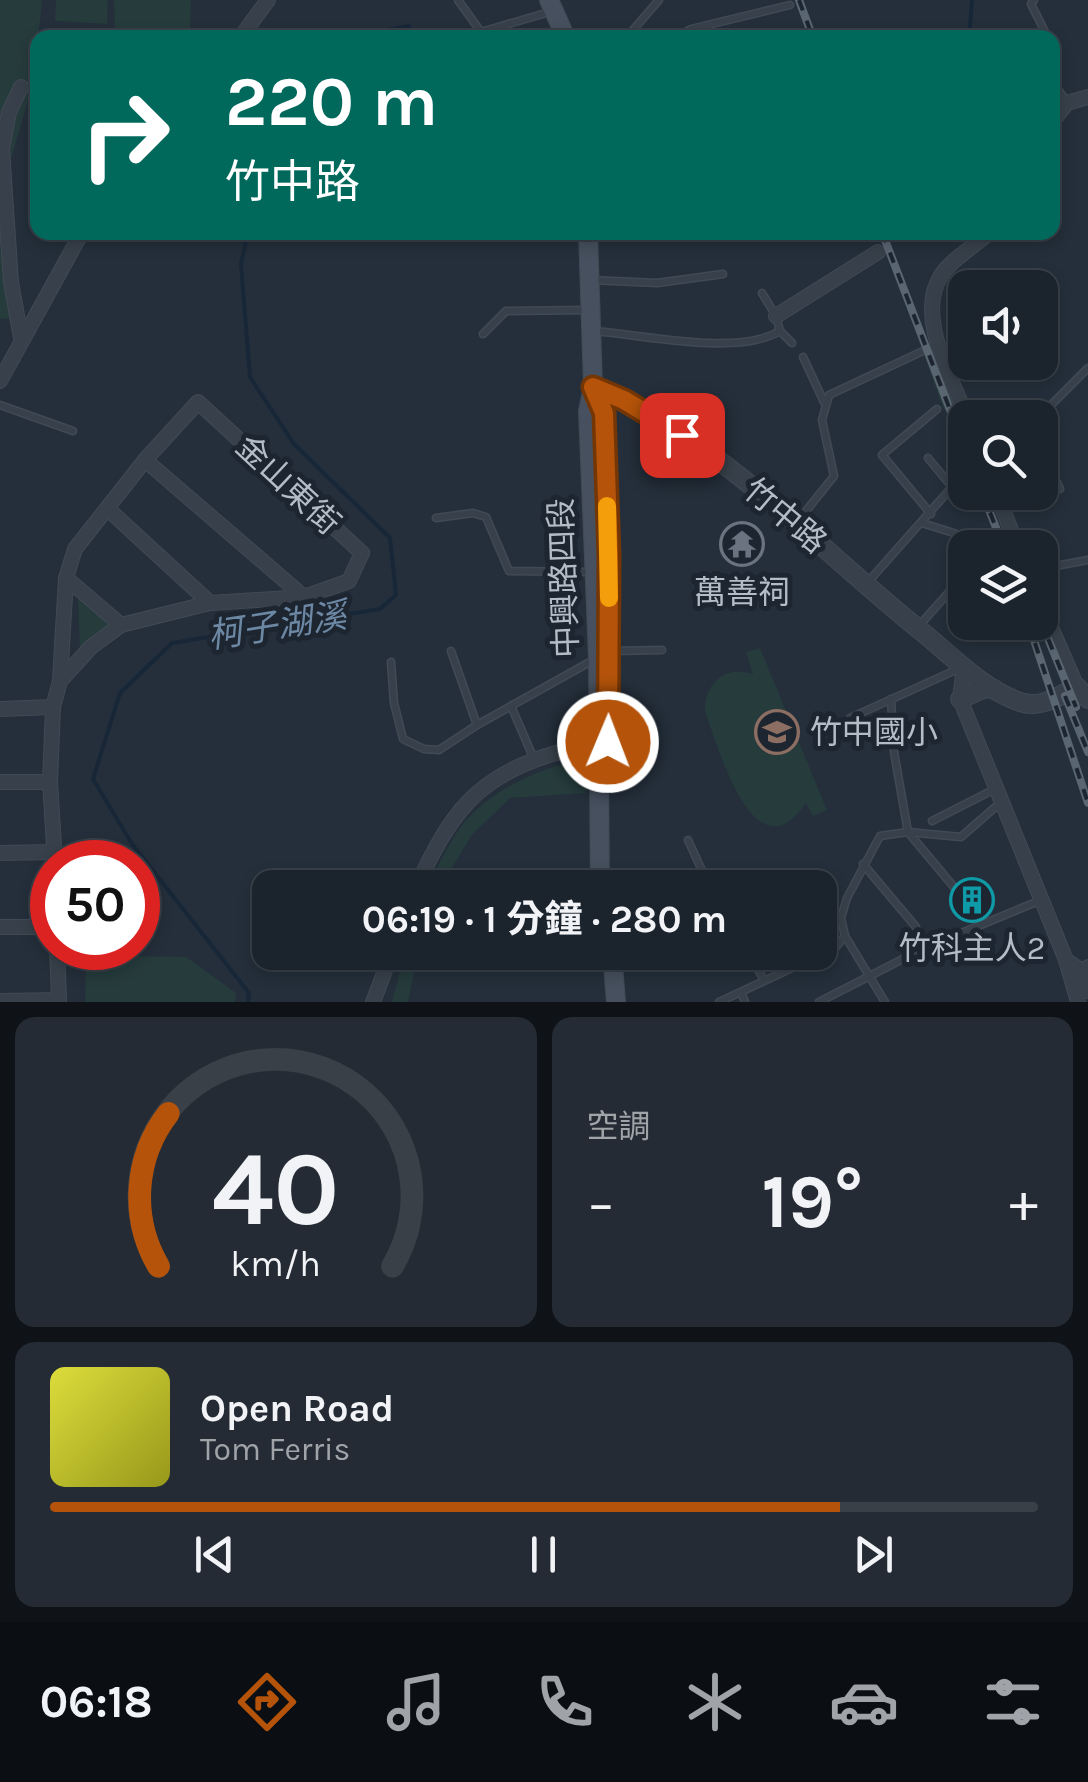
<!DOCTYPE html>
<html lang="zh-TW">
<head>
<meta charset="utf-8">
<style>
  body { margin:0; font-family:Karla,"Noto Sans TC",sans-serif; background:#242b34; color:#f1f3f6; height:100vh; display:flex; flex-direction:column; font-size:38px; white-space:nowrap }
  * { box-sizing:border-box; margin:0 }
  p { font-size:32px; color:#a0a4a9 }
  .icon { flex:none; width:55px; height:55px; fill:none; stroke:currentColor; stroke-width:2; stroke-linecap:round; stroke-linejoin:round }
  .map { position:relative; height:1002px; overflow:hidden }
  .details { display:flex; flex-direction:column; gap:15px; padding:15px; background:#0f1318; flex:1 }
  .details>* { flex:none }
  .hud { position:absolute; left:30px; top:30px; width:1030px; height:210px; border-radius:20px; box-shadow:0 5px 15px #0003,0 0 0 2px #394048; background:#00695c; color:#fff; overflow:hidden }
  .buttons { position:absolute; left:948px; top:270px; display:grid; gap:20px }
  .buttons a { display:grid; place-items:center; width:110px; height:110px; border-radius:20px; background:#1b232c; box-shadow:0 5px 15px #0003,0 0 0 2px #394048; font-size:50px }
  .speed { position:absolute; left:30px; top:840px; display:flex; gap:20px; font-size:50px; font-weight:700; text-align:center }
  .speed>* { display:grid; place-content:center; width:130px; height:130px; border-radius:50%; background:#1b232c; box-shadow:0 5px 15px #0003,0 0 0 2px #394048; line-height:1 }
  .speed .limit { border:15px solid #d22; background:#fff; color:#111 }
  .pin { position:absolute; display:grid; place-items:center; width:85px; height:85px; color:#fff; margin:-42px; border-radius:20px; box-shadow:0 5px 15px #0006 }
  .me { position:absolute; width:110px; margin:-55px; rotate:1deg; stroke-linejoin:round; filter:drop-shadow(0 0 8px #0008) }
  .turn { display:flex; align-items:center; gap:35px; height:210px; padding:0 30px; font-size:45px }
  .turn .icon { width:130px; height:130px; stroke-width:2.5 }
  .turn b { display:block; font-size:70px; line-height:85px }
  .big { font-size:75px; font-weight:700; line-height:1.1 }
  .details .widget { flex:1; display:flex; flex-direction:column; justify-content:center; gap:15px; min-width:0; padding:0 35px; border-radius:20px; background:#242b34 }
  .details .dial { align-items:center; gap:0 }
  .dial svg { height:260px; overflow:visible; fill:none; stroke:#394048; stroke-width:7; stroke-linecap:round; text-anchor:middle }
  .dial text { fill:#f1f3f6; stroke:none }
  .song { display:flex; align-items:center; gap:30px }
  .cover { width:120px; height:120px; border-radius:15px; background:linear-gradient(135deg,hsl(60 70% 55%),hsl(60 70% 35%)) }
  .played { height:10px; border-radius:5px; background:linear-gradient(90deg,#b45309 80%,#394048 80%) }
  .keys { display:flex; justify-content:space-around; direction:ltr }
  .heat { display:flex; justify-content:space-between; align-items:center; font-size:55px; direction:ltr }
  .details .tiles { flex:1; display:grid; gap:15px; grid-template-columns:1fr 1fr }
  .widget:last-child { grid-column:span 2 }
  .trip { position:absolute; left:252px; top:870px; width:585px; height:100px; border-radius:20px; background:#1b232c; box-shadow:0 5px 15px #0003,0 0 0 2px #394048; font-weight:700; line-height:100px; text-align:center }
  .tabs { display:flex; height:160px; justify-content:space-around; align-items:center; background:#0b0e12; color:#a0a4a9 }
  .tabs .icon { width:70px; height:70px }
  .tabs .on { color:#b45309 }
  .tabs b { font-size:45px; color:#f1f3f6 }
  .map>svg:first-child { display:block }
  .green { fill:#263b3c }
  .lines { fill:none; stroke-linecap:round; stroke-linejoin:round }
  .stream { stroke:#182738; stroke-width:4 }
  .service-casing { stroke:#414a54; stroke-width:9 }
  .minor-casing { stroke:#414a54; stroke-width:16 }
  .tertiary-casing { stroke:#414a54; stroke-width:20 }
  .secondary-casing { stroke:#414a54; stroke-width:20 }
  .service { stroke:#38414b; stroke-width:6 }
  .minor { stroke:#38414b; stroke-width:14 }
  .tertiary { stroke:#38414b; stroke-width:18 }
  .secondary { stroke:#46505e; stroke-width:18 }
  .rail-casing { stroke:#5a6572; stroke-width:8 }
  .rail { stroke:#1d2630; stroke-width:4; stroke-dasharray:11; stroke-linecap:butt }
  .route-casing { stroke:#753606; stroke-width:25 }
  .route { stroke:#b45309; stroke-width:18 }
  .slow { stroke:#f59e0b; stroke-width:18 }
  .labels { text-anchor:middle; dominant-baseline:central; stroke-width:10; stroke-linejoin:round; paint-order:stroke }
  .street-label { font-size:32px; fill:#b3bcc7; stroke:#1d2630 }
  .poi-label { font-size:32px; fill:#b3bcc7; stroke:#1d2630 }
  .water-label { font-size:35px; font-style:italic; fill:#6d88a4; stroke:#1d2630 }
</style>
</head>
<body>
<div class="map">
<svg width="1088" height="1002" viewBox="0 0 1088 1002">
  <rect width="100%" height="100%" fill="#242f3b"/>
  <g class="green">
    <polygon points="0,0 42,0 34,80 9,166 17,318 0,319"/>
    <polygon points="56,0 108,0 107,24 55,21"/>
    <polygon points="114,0 191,0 190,37 115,37"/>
    <polygon points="945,347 966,402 944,410 924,355"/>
    <polygon points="78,596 116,624 80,653"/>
    <path d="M760,648L827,810L813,816L806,803C754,879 719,748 705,712C704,684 725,664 753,674L746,652Z"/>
    <path d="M587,758L586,793L510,798L472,835L440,887H427C440,863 453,832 473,813C503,784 546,766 587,758Z"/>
    <polygon points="405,953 418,953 408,1002 392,1002"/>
    <polygon points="86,955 186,957 236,993 235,1002 85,1002"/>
  </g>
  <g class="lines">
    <g class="stream">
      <polyline points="343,38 409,26 412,38"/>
      <polyline points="969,38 972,0"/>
      <polyline points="248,1002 249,993 132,844 93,779 120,693 172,643 380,609 396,595 390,538 294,444 250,377 241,264 248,232"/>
    </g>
    <g class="service-casing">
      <g id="service">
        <polyline points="458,0 481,32 553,11"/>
        <polyline points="1034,0 1031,4 1048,38"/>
        <polyline points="626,38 659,0"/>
        <polyline points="675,38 691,29 790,5"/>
        <polyline points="1052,67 1056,87 1067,102"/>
        <polyline points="590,280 657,283 723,274"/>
        <path d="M592,331C642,334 737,357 780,331L776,316L762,293"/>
        <polyline points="780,331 792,343"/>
        <polyline points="483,334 506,311 587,310"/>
        <polyline points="803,357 824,402"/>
        <polyline points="0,405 73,431"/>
        <polyline points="1038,418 1088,368"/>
        <polyline points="1040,447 1060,489"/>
        <polyline points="931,514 882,455 937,409"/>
        <polyline points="436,518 473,513 486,517 509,571 593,572"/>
        <polyline points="798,521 834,476 822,420 829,395 938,344"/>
        <polyline points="922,523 979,541 977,548"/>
        <polyline points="1040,569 1088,560"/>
        <polyline points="868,582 952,487 928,458"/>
        <polyline points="918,627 965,574"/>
        <polyline points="451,651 477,725"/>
        <polyline points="613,651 662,650"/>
        <polyline points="391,662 394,703 403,739 424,749 439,750 477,725 597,658"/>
        <polyline points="891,699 894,752 908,832 958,892"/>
        <polyline points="511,706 534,759"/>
        <polyline points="850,718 958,669"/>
        <polyline points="932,821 995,789"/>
        <polyline points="688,840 710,888"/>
        <polyline points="863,864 916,927"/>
        <polyline points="845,936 885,1002"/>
        <polyline points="942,941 1041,900"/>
        <polyline points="748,952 764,980"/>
        <polyline points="652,958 662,952"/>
        <polyline points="741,992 745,1002"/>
        <polyline points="719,1002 835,948 845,936 841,918 847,898 880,836 908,832 961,837 1000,803"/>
        <polyline points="819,1002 934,943"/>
      </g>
    </g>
    <g class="minor-casing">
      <g id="minor">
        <polyline points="240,38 268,0"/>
        <polyline points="1052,122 1067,103 1088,97"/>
        <polyline points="776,316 878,252"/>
        <polyline points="21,338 11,282 2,149 9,112 21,87"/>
        <polyline points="0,381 82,232"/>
        <path d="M967,418C952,378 914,315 942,274C953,258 975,246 990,232"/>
        <polyline points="145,460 304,597"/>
        <polyline points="996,492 1018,548"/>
        <polyline points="109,510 210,603"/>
        <polyline points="66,578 121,625"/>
        <polyline points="1040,602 1077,687"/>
        <polyline points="964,666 960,699 1066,960 1084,973"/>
        <polyline points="0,709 53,707"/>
        <polyline points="0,782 50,782"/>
        <polyline points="0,853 55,852"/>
        <polyline points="55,862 50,782 53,707 60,681 91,647 121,625 210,603 304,597 349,581 362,553 198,402 145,460 75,549 66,578 60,681"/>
        <path d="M416,888C449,816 475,776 556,753C573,749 590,742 608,742"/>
        <polyline points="0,927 52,927"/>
        <polyline points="1066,960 1078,1002"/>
        <polyline points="1088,967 1084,978 1088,991"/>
        <polyline points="0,1001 59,1000 57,948"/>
        <polyline points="373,1002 392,952"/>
      </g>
    </g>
    <g class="tertiary-casing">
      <g id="tertiary">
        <path d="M593,387C721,440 815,546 921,631C951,655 982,689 1020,702C1041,709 1059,696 1077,687L1088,699"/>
        <polyline points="960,699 985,688 994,689"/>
      </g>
    </g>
    <g class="secondary-casing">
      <g id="secondary">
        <polyline points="549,0 566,38"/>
        <polyline points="588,232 593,387 588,411 598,657 600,888"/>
        <polyline points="593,388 604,413 609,664"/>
        <polyline points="612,952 616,1002"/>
      </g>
    </g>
    <use href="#service" class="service"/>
    <use href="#minor" class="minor"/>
    <use href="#tertiary" class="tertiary"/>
    <use href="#secondary" class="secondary"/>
    <g class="rail-casing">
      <g id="rail">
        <polyline points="799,0 813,38"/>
        <polyline points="882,232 965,449"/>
        <polyline points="982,492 1004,548"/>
        <polyline points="1040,619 1076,707"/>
        <polyline points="1028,622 1088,803"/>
        <polyline points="1065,696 1088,752"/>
      </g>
    </g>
    <use href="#rail" class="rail"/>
  </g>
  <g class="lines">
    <g class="route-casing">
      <polyline id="route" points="608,742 609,556 604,413 593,387 624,400 682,435"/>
    </g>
    <use href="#route" class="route"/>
    <polyline class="slow" points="607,506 609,598"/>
  </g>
  <defs>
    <g id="temple-ring" transform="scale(2.25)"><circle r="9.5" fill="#1d2630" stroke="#6b7280" stroke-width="1.5"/><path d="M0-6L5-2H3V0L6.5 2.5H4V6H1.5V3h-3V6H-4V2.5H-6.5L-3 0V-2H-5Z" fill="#6b7280"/></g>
    <g id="school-ring" transform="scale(2.25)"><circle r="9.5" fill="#1d2630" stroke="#8d6e63" stroke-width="1.5"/><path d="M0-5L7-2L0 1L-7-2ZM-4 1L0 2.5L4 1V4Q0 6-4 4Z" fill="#8d6e63"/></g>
    <g id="building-ring" transform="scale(2.25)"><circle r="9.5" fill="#1d2630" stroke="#0f9aa8" stroke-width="1.5"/><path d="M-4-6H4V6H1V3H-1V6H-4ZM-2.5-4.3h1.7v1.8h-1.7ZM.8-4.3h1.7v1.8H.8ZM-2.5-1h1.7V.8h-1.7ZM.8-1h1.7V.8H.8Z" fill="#0f9aa8"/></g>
  </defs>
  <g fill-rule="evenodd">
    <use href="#temple-ring" x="742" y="544"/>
    <use href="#school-ring" x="777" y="732"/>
    <use href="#building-ring" x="972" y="900"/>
  </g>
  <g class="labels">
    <g class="street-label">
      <text transform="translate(288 485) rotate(43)">金山東街</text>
      <text transform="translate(785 516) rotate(40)">竹中路</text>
      <text transform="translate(564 578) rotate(-92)">中興路四段</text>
    </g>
    <g class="poi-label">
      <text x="742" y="592">萬善祠</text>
      <text x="810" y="732" text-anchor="start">竹中國小</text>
      <text x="972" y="948">竹科主人2</text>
    </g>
    <g class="water-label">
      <text transform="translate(277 626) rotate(-9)">柯子湖溪</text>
    </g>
  </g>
</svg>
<div class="buttons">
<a><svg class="icon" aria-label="sound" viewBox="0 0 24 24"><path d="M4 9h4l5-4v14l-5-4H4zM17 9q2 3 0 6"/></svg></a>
<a><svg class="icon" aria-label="search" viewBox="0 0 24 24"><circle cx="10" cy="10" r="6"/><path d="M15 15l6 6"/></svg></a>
<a><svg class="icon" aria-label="layers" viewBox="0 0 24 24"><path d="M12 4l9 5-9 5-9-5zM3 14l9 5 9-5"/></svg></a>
</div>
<div class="speed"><div class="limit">50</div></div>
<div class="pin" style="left:682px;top:435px;background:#d93025"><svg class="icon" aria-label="arrive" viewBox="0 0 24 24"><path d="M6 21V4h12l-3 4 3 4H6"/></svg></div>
<svg class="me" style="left:608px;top:742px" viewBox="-20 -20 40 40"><circle r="17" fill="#b45309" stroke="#fff" stroke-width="3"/><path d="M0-11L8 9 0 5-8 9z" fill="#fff"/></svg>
<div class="trip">06:19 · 1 分鐘 · 280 m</div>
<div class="hud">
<div class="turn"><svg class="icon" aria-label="right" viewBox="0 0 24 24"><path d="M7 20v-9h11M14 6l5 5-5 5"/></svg><div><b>220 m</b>竹中路</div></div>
</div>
</div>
<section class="details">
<div class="tiles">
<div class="widget dial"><svg viewBox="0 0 100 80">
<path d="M14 69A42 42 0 1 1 86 69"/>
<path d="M14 69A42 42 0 0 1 17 22" stroke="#b45309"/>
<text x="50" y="56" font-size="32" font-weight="700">40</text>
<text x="50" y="72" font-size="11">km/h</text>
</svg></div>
<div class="widget"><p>空調</p>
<div class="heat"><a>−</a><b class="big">19°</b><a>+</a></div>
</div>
<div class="widget">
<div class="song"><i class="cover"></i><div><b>Open Road</b><p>Tom Ferris</p></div></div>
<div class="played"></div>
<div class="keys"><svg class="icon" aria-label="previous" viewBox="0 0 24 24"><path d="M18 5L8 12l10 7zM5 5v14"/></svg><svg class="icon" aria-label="pause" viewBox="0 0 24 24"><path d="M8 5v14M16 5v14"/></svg><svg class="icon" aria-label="next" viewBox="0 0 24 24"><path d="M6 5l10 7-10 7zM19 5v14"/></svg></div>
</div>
</div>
</section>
<nav class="tabs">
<b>06:18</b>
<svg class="icon on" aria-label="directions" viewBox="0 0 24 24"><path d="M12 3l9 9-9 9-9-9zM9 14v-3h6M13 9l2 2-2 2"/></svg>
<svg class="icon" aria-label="music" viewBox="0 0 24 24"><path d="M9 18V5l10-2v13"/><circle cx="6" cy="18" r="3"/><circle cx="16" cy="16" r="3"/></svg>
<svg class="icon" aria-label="phone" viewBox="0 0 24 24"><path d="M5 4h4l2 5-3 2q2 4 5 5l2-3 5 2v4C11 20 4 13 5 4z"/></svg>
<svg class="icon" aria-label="climate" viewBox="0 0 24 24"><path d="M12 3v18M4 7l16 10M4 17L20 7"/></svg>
<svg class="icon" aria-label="car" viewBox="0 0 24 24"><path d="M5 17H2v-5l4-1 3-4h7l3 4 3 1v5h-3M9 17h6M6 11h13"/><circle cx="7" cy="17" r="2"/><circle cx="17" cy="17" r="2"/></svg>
<svg class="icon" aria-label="filters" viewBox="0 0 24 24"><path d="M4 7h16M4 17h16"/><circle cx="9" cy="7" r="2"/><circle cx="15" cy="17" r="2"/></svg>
</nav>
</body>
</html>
